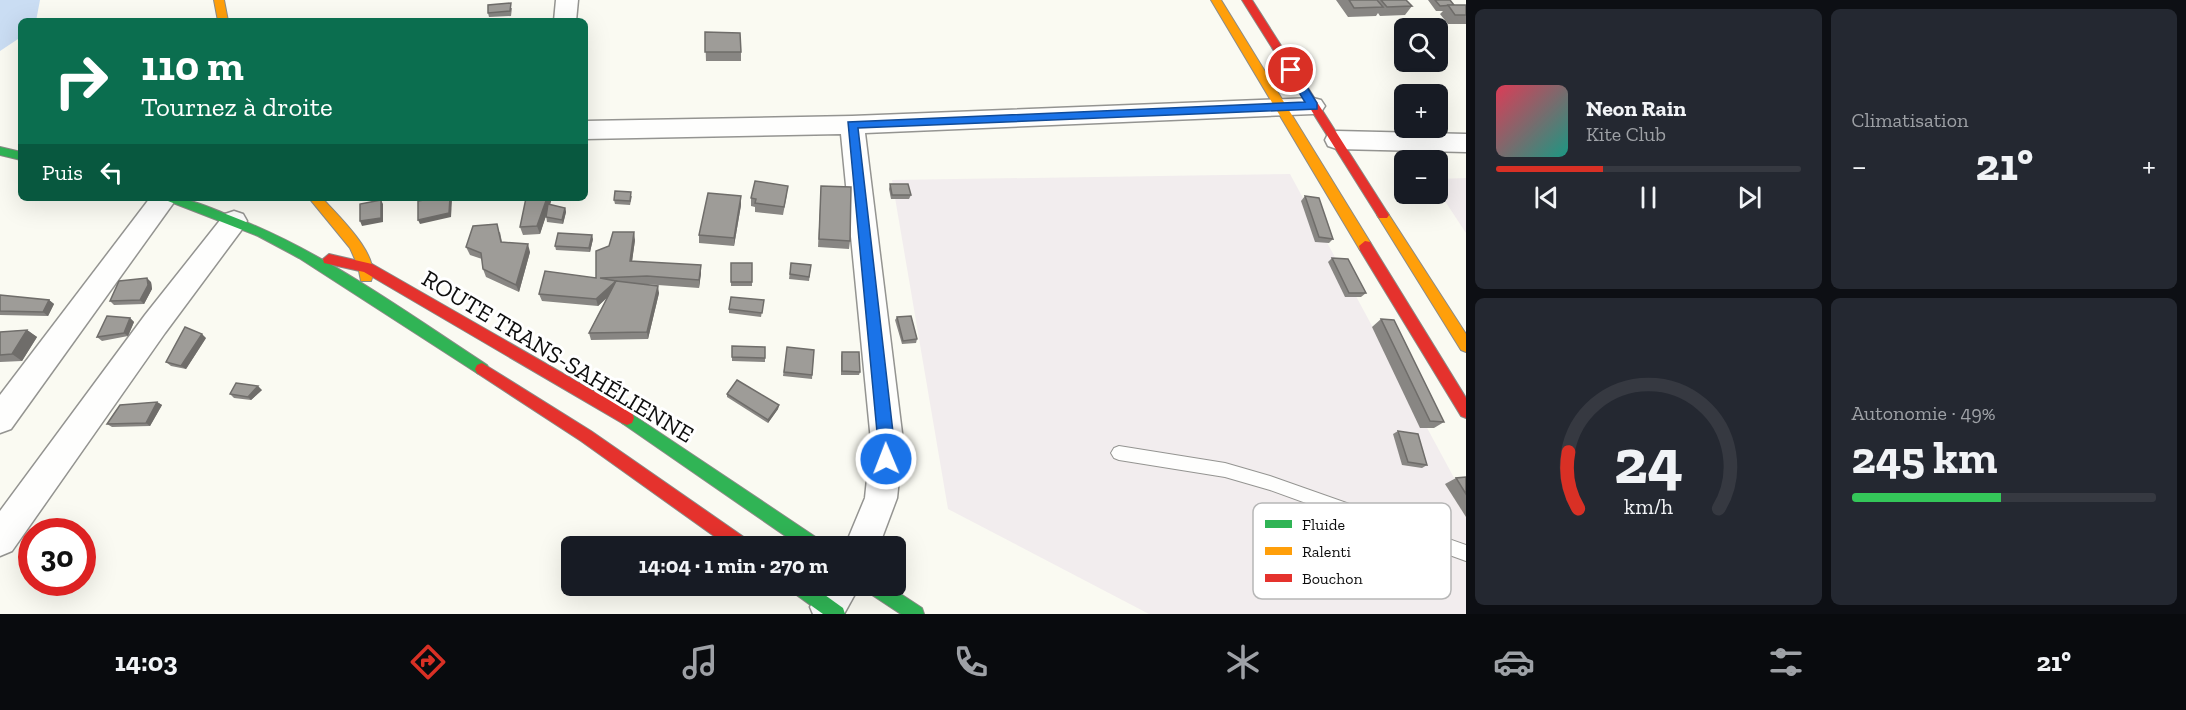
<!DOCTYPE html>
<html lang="fr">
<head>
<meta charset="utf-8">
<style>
  body { margin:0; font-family:"Zilla Slab",serif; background:#242831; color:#f1f3f6; height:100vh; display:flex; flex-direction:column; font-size:22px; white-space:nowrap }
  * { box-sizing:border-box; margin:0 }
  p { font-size:20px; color:#9ea1a6 }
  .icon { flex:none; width:33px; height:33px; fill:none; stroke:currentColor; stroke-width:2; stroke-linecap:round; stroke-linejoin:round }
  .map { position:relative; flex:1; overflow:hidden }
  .sheet { display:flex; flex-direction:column; gap:9px; padding:9px; background:#0d0f14; width:720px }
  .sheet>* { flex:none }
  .top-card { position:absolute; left:18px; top:18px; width:570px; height:183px; border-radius:9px; box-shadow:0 6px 24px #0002; background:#0b6e4f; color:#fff; overflow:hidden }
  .controls { position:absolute; left:1394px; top:18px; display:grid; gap:12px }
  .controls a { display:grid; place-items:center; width:54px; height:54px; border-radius:9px; background:#171b24; box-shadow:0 6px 24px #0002; font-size:30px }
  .speed { position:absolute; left:18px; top:518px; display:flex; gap:12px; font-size:30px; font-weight:700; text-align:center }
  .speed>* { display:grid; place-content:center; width:78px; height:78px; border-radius:50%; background:#171b24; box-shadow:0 6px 24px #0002; line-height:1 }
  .speed .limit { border:9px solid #d22; background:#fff; color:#111 }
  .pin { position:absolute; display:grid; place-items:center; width:51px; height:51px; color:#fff; margin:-26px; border:3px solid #fff; border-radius:50%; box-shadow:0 2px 6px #0007 }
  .me { position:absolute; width:66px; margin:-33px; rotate:359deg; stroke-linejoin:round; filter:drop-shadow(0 0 4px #0008) }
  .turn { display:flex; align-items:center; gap:21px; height:126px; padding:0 24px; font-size:27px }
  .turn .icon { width:78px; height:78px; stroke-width:2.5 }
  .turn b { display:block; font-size:42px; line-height:51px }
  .then { display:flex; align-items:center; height:57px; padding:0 24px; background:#0003; gap:12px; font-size:22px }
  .big { font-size:45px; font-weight:800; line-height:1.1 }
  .sheet .card { flex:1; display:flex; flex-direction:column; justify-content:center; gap:9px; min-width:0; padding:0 21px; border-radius:9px; background:#242831 }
  .sheet .dial { align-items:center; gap:0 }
  .dial svg { height:156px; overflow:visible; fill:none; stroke:#363941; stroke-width:7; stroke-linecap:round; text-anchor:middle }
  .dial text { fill:#f1f3f6; stroke:none }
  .song { display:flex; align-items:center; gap:18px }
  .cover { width:72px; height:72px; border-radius:9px; background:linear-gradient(135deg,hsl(350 70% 55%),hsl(170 70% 35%)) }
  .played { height:6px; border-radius:3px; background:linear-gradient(90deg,#d93025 35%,#363941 35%) }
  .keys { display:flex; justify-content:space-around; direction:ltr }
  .heat { display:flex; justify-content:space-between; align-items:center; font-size:33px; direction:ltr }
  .charge { height:9px; border-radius:4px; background:linear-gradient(90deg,#34c759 49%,#363941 0) }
  .sheet .tiles { flex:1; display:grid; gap:9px; grid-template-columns:repeat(2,1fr) }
  .trip { position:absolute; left:561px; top:536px; width:345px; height:60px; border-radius:9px; background:#171b24; box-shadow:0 6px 24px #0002; font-weight:800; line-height:60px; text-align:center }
  .menu { display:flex; height:96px; justify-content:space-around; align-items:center; background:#090b0e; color:#9ea1a6 }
  .menu .icon { width:42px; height:42px }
  .menu .selected { color:#d93025 }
  .menu b { font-size:27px; color:#f1f3f6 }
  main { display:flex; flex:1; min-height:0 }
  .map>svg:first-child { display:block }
  .industrial { fill:#f2edee }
  .water { fill:#caddf3 }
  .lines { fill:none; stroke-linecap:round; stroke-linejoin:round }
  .lane-casing { stroke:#949491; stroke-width:2 }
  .street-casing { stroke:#949491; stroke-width:3 }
  .fast-casing { stroke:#8b8b87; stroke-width:2 }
  .slow-casing { stroke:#8b8b87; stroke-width:2 }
  .jam-casing { stroke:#8b8b87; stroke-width:2 }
  .lane { fill:#fefefd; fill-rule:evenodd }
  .street { fill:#fefefd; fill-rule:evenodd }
  .fast { fill:#30b455; fill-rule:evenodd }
  .slow { fill:#ff9f0a; fill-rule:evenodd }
  .jam { fill:#e5322d; fill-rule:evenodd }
  .wall { fill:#888683 }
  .shaded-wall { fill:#6f6d6a }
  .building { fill:#9e9c98; stroke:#6f6d6a; stroke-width:1.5 }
  .route { fill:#1a73e8; stroke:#114b97; stroke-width:1.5 }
  .labels { text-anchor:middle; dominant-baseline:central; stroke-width:6; stroke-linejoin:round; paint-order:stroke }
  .street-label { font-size:24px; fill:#0e0e0e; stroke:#fff }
  .key { fill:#fff; stroke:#b7b7b7; stroke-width:1.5 }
  .key-label { font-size:16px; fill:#0e0e0e }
</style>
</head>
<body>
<main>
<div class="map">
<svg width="1466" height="614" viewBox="0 0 1466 614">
  <rect width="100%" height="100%" fill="#fafaf2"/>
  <g class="industrial">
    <polygon points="1290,174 1466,500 1466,614 1149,614 948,509 892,180"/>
    <polygon points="1466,178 1466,233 1437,189 1437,179"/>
  </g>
  <polygon class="water" points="0,0 40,0 36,21 21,21 21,37 0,51"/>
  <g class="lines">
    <g class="lane-casing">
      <polygon id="lane" points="1119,446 1225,463 1270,476 1466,545 1466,561 1270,490 1225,477 1119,460 1114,458 1111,453 1114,448"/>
    </g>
    <g class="street-casing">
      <g id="street">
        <polygon points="556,0 578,0 576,21 554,21"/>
        <polygon points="1313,98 1321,100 1325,106 1321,112 1313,114 865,133 903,441 897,498 879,546 845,546 865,498 871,441 841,134 585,139 585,121 852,116"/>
        <polygon points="1337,131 1466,134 1466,152 1337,149 1328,146 1325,140 1328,134"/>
        <polygon points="150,198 177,198 11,429 0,433 0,395"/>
        <polygon points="234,211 243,214 247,221 243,228 165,333 12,551 0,556 0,511 145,315 225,214"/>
        <polygon points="822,585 860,585 844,614 813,614 810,607"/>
      </g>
    </g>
    <g class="fast-casing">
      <g id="fast">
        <polygon points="0,147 21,152 21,160 0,155"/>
        <path d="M166,198C191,198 208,207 231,216C323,251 404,311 487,365L489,369L487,373L482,375L477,373L299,258L258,236L168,201Z"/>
        <polygon points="627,411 820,540 822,546 800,546 622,423 620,418 622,413"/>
        <polygon points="789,585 811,585 843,608 845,614 823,614 791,591"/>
        <polygon points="864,585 887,585 922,608 924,614 901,614 866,591"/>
      </g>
    </g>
    <g class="slow-casing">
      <g id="slow">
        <polygon points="214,0 224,0 228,21 218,21"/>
        <polygon points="1211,0 1221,0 1370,242 1371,246 1370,250 1360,250"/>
        <path d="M309,198H322C337,215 382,256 371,281H361L358,266L350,248Z"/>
        <polygon points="1383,210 1387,212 1466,334 1466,352 1461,350 1379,218 1377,215"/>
      </g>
    </g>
    <g class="jam-casing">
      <g id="jam">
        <polygon points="1242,0 1252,0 1387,212 1389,215 1387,218 1379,218"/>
        <polygon points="1365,241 1370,242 1466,398 1466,418 1461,416 1360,250 1359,246"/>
        <polygon points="329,254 372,264 632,413 634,418 632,423 627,425 622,423 364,272 324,263 323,259"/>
        <polygon points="482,363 591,431 748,540 750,546 728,546 581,441 477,373 475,369 477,365"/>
      </g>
    </g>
    <use href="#lane" class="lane"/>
    <use href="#street" class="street"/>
    <use href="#fast" class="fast"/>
    <use href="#slow" class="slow"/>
    <use href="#jam" class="jam"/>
  </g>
  <g class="wall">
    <polygon points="1336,0 1406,0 1412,6 1405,15 1380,16 1378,13 1376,16 1348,17"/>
    <polygon points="1428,0 1450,0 1454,5 1466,5 1466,24 1448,24 1440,14 1443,11 1436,11"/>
    <polygon points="512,8 511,16 489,17 488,13"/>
    <polygon points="705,32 741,52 741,61 706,61"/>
    <polygon points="890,184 911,195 909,199 891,199 889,189"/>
    <polygon points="821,186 850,241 849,249 818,247"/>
    <polygon points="787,194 783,215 755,212 755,207 751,206 751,198"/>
    <polygon points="632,196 630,205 615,204 614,200"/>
    <polygon points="1305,196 1333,239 1329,243 1315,242 1301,201"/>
    <polygon points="552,198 550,205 565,208 566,212 563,224 547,222 546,215 540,234 523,235 520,227"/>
    <polygon points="741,205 734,246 699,243 699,235"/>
    <polygon points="500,232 502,242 530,252 519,292 486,277 483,269 482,259 470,255 466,247"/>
    <polygon points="593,239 590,252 556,250 555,246"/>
    <polygon points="635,240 632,261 701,273 699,288 644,284 659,293 648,339 591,340 589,333 607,298 598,306 542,301 539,294 596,278"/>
    <polygon points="1332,258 1366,293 1361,297 1345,297 1328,262"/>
    <rect x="731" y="263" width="21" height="23"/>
    <polygon points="791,263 811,265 809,281 789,279"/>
    <polygon points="151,282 152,289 144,304 114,305 110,301"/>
    <polygon points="0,296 49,300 54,304 48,316 0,315"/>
    <polygon points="764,300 761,317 729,313 729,309"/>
    <polygon points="897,317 917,339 916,343 902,344 895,320"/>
    <polygon points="130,318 134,322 128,336 102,341 97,337"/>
    <polygon points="1381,319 1444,422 1434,428 1420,428 1372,327"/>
    <polygon points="27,330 37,337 22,361 0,362 0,332"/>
    <polygon points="206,338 186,369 171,366 166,362"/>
    <polygon points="732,346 765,347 765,362 732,361"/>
    <polygon points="787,347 814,350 812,379 783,376"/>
    <polygon points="842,352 860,372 859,375 841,375 841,356"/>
    <polygon points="262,390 251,400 234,398 230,394"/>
    <polygon points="727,394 779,405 778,409 768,423 727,397"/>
    <polygon points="157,402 162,405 150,426 112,427 107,424"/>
    <polygon points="1398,431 1427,465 1422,468 1402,465 1393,434"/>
    <polygon points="1466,477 1466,517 1445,484 1456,478"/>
  </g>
  <g class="shaded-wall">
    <polygon points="741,196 741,205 734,246 734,238"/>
    <polygon points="450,198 452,200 451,217 420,224 418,220"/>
    <polygon points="547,198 552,198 540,234 537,226"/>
    <polygon points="381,200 383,204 383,222 362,226 360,221"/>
    <polygon points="565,208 566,212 563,224 562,220"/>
    <polygon points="634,232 635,240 631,269 630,261"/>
    <polygon points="592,235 593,239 590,252 589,248"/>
    <polygon points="528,244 530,252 519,292 516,285"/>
    <polygon points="701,265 701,273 699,288 699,280"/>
    <polygon points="147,278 151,282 152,289 144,304 140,300"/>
    <polygon points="616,281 617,288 598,306 596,299"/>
    <polygon points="658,286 659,293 648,339 647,332"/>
    <polygon points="49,300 54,304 48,316 43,312"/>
    <polygon points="130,318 134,322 128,336 124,333"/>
    <polygon points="27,330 37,337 22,361 12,354"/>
    <polygon points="202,334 206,338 186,369 181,366"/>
    <polygon points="258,386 262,390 251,400 248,397"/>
    <polygon points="157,402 162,405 150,426 146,423"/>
    <polygon points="779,405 778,409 768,423 768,420"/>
  </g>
  <g class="building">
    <polygon points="1349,0 1377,0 1383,7 1354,8"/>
    <polygon points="1381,0 1406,0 1412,6 1387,7"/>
    <polygon points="1435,0 1450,0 1454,5 1440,6"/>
    <polygon points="511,3 510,11 488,13 488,5"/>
    <polygon points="1448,5 1466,5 1466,15 1455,15"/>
    <polygon points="705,32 740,33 741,52 705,52"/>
    <polygon points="755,181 788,186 784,207 755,203 756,199 751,198"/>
    <polygon points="890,184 908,184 911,195 892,195"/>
    <polygon points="821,186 851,187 850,241 819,239"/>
    <polygon points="615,191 631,192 630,201 614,200"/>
    <polygon points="708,193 741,196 734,238 699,235"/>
    <polygon points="1305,196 1319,198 1333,239 1319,237"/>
    <polygon points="435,198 450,198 449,213 418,220 418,201"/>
    <polygon points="526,198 547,198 537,226 520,227"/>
    <polygon points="381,200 381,218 360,221 360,204"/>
    <polygon points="548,204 565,208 562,220 546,217"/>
    <polygon points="497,224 501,242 528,244 516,285 483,269 481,253 466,247 473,226"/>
    <polygon points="613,232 634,232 630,261 701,265 699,280 647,276 600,278 616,281 596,299 539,294 545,271 596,278 596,251 609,246"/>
    <polygon points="558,233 592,235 589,248 555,246"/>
    <polygon points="1332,258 1348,259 1366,293 1349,293"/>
    <rect x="731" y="263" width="21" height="19"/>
    <polygon points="791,263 811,265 809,277 790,274"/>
    <polygon points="147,278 148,285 140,300 110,301 119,281"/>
    <polygon points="616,281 658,286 647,332 589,333"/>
    <polygon points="0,295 49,300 43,312 0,311"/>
    <polygon points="731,297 764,300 762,313 729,309"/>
    <polygon points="107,316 130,318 124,333 97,337"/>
    <polygon points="911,316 917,339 903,341 897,317"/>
    <polygon points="1381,319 1394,320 1444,422 1430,421"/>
    <polygon points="185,327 202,334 181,366 166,362"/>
    <polygon points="27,330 12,354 0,355 0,332"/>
    <polygon points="732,346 765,347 765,358 732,357"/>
    <polygon points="787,347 814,350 812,375 784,372"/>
    <polygon points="842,352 859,352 860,372 842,371"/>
    <polygon points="737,380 779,405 768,420 727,394"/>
    <polygon points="236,383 258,386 248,397 230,394"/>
    <polygon points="157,402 146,423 107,424 120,405"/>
    <polygon points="1398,431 1418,434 1427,465 1408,462"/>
    <polygon points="1466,477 1466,494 1456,478"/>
  </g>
  <polygon class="route" points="1291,67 1295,68 1317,103 1317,109 858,128 894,441 891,464 880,464 848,122 1305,102 1285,70"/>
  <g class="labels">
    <g class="street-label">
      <text transform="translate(558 356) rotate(31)">ROUTE TRANS-SAHÉLIENNE</text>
    </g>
  </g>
  <rect x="1253" y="503" width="198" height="96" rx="9" class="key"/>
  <rect x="1265" y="520" width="27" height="8" fill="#30b455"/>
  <rect x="1265" y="547" width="27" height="8" fill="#ff9f0a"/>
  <rect x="1265" y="574" width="27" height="8" fill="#e5322d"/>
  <g class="key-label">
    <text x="1302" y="530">Fluide</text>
    <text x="1302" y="557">Ralenti</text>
    <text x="1302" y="584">Bouchon</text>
  </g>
</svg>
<div class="controls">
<a><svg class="icon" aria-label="search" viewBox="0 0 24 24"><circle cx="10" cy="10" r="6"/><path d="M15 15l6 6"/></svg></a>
<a>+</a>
<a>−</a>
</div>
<div class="speed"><div class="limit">30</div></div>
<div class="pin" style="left:1291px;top:70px;background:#d93025"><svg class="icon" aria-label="arrive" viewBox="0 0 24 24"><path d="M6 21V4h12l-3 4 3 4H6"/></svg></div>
<svg class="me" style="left:886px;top:459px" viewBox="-20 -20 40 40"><circle r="17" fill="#1a73e8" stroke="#fff" stroke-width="3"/><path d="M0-11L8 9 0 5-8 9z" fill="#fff"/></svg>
<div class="trip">14:04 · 1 min · 270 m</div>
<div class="top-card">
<div class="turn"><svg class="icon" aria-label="right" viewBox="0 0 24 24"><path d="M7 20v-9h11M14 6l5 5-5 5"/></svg><div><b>110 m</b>Tournez à droite</div></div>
<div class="then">Puis<svg class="icon" aria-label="left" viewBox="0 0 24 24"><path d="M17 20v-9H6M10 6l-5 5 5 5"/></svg></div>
</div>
</div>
<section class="sheet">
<div class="tiles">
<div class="card">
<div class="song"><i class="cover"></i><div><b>Neon Rain</b><p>Kite Club</p></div></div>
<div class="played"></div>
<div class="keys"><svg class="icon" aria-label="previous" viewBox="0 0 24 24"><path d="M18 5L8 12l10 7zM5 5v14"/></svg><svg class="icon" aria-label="pause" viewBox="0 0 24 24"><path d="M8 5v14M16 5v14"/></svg><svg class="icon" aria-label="next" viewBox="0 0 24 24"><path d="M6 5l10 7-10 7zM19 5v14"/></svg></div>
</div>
<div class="card"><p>Climatisation</p>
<div class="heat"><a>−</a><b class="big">21°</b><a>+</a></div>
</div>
<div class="card dial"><svg viewBox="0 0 100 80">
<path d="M14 69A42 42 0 1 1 86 69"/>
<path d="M14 69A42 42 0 0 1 9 40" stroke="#d93025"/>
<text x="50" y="56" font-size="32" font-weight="700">24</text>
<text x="50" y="72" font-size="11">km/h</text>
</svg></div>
<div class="card"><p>Autonomie · 49%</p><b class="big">245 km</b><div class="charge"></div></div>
</div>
</section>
</main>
<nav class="menu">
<b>14:03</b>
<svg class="icon selected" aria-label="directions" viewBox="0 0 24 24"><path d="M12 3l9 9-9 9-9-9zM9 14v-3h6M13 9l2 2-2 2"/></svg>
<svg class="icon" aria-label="music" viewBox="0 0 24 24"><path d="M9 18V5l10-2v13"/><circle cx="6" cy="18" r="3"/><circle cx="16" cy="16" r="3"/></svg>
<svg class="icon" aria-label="phone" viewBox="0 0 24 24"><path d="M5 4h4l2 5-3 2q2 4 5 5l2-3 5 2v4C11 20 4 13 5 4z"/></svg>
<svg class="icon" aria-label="climate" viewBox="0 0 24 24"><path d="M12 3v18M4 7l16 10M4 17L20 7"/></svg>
<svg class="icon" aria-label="car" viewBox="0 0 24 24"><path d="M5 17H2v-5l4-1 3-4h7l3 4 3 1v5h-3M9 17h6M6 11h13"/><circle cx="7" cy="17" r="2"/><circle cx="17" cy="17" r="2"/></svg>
<svg class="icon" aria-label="filters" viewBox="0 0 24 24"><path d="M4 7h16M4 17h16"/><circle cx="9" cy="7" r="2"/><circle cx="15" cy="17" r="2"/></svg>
<b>21°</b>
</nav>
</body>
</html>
